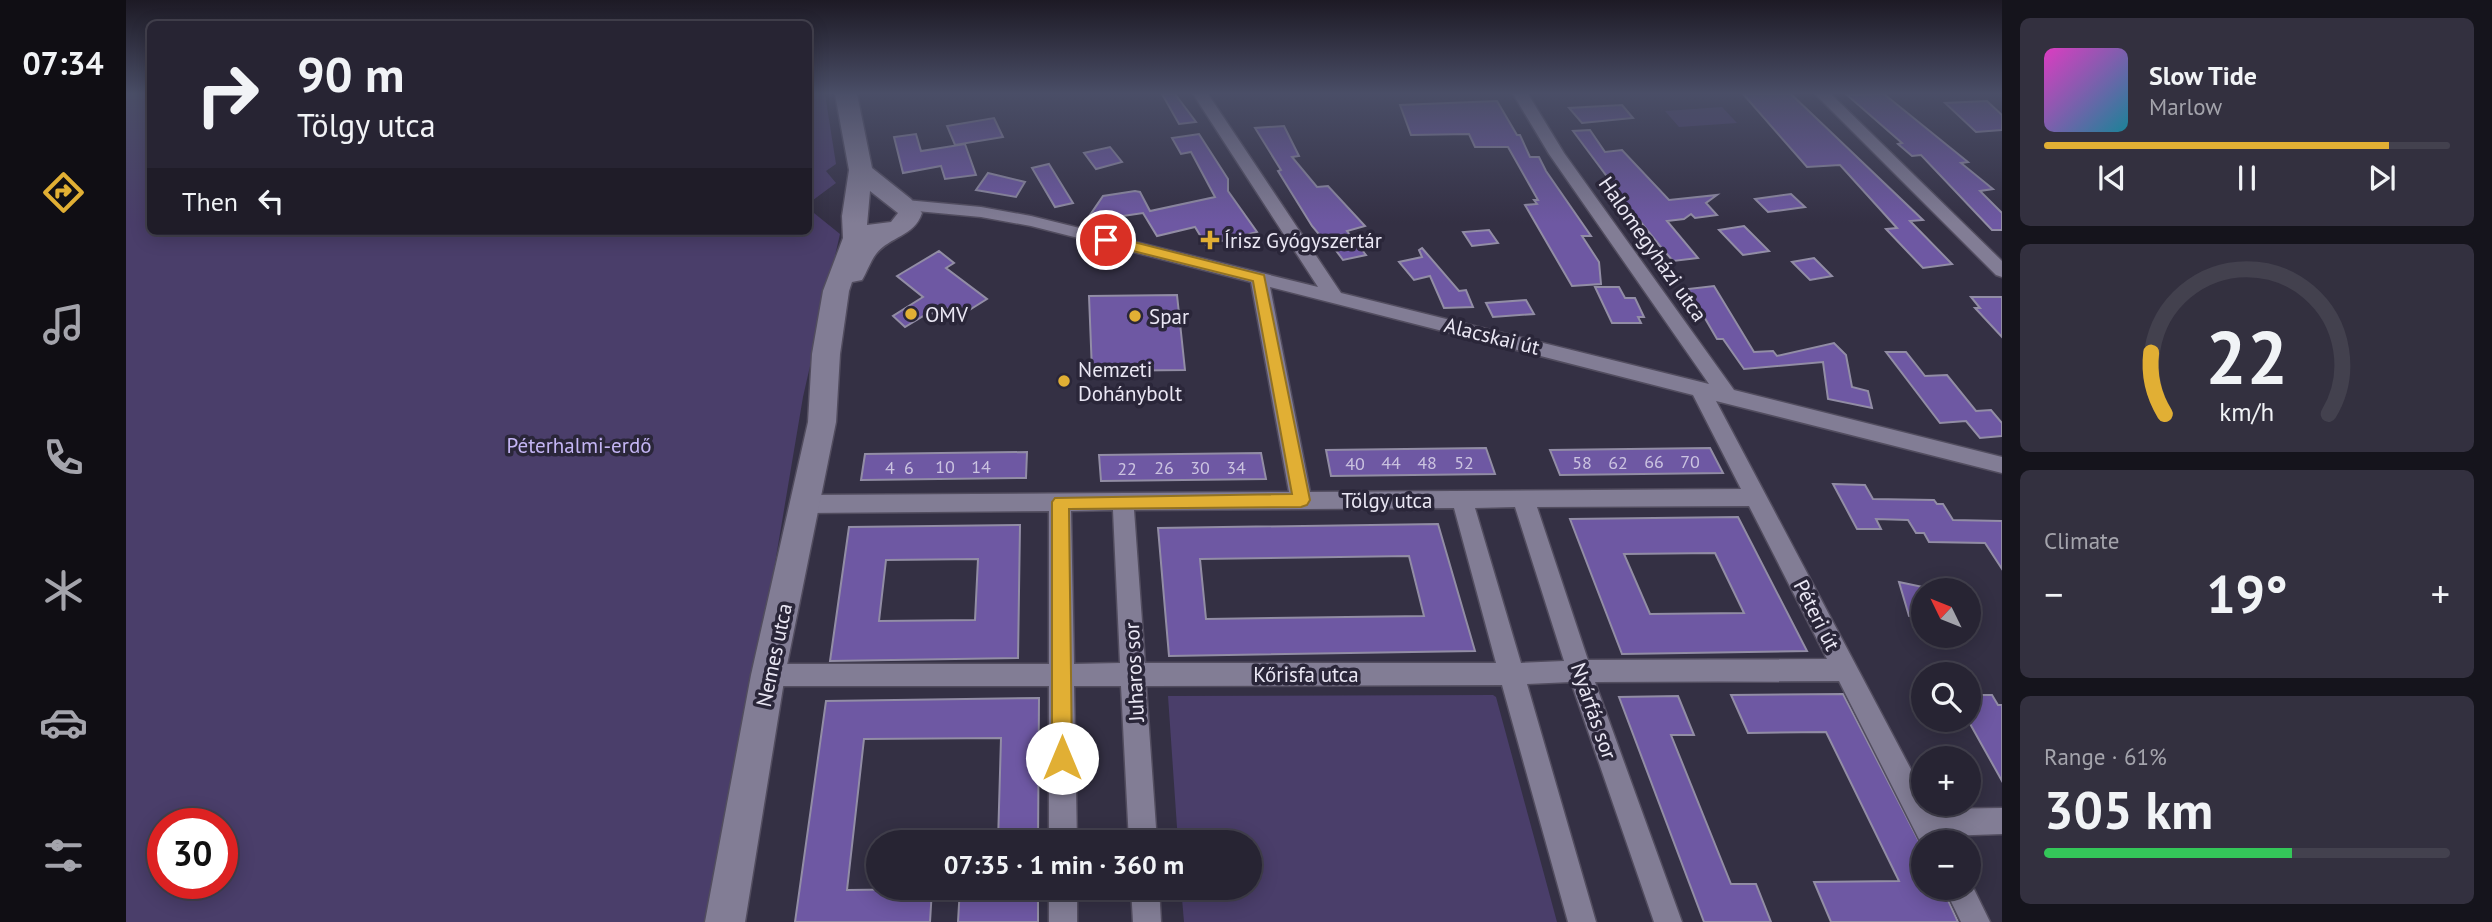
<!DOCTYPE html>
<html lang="en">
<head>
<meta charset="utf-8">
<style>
  body { margin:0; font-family:"PT Sans",sans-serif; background:#33303f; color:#f1f3f6; height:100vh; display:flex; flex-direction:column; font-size:26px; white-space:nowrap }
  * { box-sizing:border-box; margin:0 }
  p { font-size:23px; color:#a4a4ac }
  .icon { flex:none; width:38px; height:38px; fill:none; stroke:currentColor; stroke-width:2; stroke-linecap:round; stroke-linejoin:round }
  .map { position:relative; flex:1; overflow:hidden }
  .drawer { display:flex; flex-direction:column; gap:18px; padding:18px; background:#15141c; width:490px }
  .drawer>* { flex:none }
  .top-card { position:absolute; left:21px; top:21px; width:665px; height:214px; border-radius:10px; box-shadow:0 4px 18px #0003,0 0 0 2px #43414e; background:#272433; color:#f1f3f6; overflow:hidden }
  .needle { width:46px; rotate:313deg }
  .controls { position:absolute; left:1785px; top:578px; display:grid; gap:14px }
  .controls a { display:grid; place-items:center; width:70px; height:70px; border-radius:50%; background:#272433; box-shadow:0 4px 18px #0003,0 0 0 2px #43414e; font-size:35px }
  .speed { position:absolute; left:21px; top:808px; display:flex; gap:14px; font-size:35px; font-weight:700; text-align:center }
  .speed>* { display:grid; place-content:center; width:91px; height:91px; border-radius:50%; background:#272433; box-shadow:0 4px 18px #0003,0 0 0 2px #43414e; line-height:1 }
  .speed .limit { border:10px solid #d22; background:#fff; color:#111 }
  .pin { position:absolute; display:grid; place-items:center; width:60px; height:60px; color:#fff; margin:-30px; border:4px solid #fff; border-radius:50%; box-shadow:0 2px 7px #0007 }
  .me { position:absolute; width:77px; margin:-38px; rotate:0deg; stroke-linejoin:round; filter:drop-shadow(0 0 5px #0008) }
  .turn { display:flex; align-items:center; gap:24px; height:147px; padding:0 35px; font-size:32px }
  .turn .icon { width:91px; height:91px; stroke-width:2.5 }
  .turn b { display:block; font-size:49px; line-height:60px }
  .then { display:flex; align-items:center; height:66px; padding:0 35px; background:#0003; gap:14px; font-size:26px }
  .big { font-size:52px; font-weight:600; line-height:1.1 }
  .drawer .widget { flex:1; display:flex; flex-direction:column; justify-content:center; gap:10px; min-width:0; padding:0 24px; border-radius:10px; background:#33303f }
  .drawer .dial { align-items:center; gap:0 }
  .dial svg { height:182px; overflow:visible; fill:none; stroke:#43414e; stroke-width:7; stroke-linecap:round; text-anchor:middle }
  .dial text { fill:#f1f3f6; stroke:none }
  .song { display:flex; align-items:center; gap:21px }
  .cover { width:84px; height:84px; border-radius:10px; background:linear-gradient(135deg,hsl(310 70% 55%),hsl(190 70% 35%)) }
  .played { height:7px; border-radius:4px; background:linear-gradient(90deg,#e1af34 85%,#43414e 85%) }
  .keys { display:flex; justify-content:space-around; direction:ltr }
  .heat { display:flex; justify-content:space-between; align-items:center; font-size:38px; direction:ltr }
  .charge { height:10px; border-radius:5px; background:linear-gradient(90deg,#34c759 61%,#43414e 0) }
  .trip { position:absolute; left:740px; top:830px; width:396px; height:70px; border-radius:35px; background:#272433; box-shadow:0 4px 18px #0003,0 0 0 2px #43414e; font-weight:600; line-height:70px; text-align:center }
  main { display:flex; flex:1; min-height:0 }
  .tabs { display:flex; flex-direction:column; width:126px; justify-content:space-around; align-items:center; background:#100e14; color:#a4a4ac }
  .tabs .icon { width:49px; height:49px }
  .tabs .selected { color:#e1af34 }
  .tabs b { font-size:32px; color:#f1f3f6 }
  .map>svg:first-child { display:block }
  .green { fill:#4a3e6a; fill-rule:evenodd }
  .building { fill:#6e58a3; stroke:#928da5; stroke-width:2; fill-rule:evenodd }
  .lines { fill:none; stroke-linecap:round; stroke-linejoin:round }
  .street-casing { stroke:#524d5f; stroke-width:3 }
  .secondary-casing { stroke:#524d5f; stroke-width:3 }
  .street { fill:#827d95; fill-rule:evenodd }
  .secondary { fill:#827d95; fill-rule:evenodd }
  .route { fill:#e1af34; stroke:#927222; stroke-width:2 }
  .poi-dot { fill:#e1af34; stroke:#2a2639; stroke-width:2.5 }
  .labels { text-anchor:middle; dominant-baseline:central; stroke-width:7; stroke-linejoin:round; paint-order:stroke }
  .number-label { font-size:18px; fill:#cbc3e0 }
  .poi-label { font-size:21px; fill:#eae7f4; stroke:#2a2639; text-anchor:start }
  .street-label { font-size:21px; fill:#eae7f4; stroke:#2a2639 }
  .park-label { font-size:21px; fill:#c4b5f4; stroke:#2a2639 }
</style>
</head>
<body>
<main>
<nav class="tabs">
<b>07:34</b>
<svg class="icon selected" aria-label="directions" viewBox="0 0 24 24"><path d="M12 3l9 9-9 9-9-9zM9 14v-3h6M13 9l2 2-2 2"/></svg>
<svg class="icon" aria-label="music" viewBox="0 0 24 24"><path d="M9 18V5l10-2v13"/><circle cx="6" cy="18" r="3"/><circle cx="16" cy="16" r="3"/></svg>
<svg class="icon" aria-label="phone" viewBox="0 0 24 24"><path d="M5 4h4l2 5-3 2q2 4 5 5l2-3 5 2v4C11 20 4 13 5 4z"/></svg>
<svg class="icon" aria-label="climate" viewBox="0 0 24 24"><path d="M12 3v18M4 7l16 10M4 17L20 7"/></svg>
<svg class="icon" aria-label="car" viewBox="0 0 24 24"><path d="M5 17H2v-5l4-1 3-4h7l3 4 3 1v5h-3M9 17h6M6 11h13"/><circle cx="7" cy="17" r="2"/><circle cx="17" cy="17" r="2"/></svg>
<svg class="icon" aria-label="filters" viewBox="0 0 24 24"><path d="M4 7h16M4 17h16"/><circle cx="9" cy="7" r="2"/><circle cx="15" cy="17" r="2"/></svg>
</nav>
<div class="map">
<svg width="1876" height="922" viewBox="0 0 1876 922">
  <rect width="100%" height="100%" fill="#343044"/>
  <g class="green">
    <path d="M0,94H24V231H682L683,209L714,234L677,397L630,676L580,922H0ZM37,824H96V884H37Z"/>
    <polygon points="683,94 699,94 710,164 700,171 710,183 683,203"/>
    <polygon points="1596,107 1611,123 1553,127 1539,111"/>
    <polygon points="1367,695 1370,697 1431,922 1058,922 1055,887 1124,887 1124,842 1052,842 1042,696"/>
  </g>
  <g class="building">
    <polygon points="1036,94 1049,94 1070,122 1053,124"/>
    <polygon points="1617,94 1665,94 1797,220 1784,221 1826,264 1797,268 1760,229 1771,228 1714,165 1681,167"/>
    <polygon points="1758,94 1842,162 1835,163 1867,189 1854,191 1876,213 1876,230 1866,230 1795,155 1786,156 1772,144 1776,143 1721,95"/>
    <polygon points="1371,101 1391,135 1394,135 1404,157 1413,157 1420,171 1465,236 1456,236 1473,262 1475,284 1446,286 1399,205 1411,204 1408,200 1412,200 1382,147 1349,147 1343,134 1285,135 1274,105"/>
    <polygon points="1861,101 1876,115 1876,130 1850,132 1819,103"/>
    <polygon points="1496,105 1507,118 1456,123 1443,108"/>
    <polygon points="868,118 877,137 829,145 821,126"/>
    <polygon points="1158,126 1173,156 1166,157 1191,187 1202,186 1239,226 1221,231 1240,255 1217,260 1200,237 1196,238 1186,226 1152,171 1155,170 1129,128"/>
    <polygon points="1464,130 1479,152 1496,150 1543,200 1591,195 1580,203 1591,215 1569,218 1565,214 1558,219 1541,221 1572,258 1547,261 1534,246 1479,178 1482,178 1447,131"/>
    <polygon points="790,134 795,151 839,144 850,175 819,179 815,166 777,173 768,137"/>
    <polygon points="1073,134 1102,179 1102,191 1131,232 1080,245 1069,227 1031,236 1017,213 997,216 991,226 962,218 977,196 1009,191 1014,192 1024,211 1089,197 1065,152 1055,154 1046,138"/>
    <polygon points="984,147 996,162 970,169 958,153"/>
    <polygon points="923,164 947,203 929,207 906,168"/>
    <polygon points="862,173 899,182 890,197 850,190"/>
    <polygon points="1665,194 1679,207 1642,212 1629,199"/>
    <polygon points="1618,226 1643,251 1617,255 1593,230"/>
    <polygon points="1363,230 1372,243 1346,246 1337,232"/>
    <polygon points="1296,248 1333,291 1340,290 1347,307 1318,308 1304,276 1288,280 1273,262 1296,257 1293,250"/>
    <polygon points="813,251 828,263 820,268 861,299 832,317 819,307 808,314 804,312 779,327 767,316 797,297 771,276"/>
    <polygon points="1688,258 1706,276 1684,280 1666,262"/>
    <polygon points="1588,286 1628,352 1647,351 1651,356 1708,343 1720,355 1726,387 1742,391 1746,408 1702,399 1697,362 1618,369 1597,339 1591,339 1562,289"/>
    <polygon points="1469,287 1493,287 1499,298 1509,298 1518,317 1512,317 1515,323 1486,323"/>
    <polygon points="1051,295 1059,370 966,371 963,296"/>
    <polygon points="1845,297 1876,297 1876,337 1849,308 1854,308"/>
    <polygon points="1400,300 1408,314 1367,317 1360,303"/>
    <polygon points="1760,352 1780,352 1799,376 1821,375 1850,411 1865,410 1876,423 1876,436 1854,438 1840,421 1814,423"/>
    <polygon points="1360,448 1369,474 1205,476 1200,450"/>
    <polygon points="1584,448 1597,473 1434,475 1424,450"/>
    <polygon points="901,452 900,478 735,480 739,454"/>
    <polygon points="1135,453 1140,479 975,481 973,455"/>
    <polygon points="1707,484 1739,485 1747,499 1808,500 1811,504 1817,504 1827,520 1876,521 1876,569 1859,543 1803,542 1798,533 1790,533 1782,520 1750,519 1755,529 1731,529"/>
    <path d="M1612,517L1681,651L1496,654L1444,519ZM1589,553L1618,613L1524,614L1498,554Z"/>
    <path d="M1312,524L1349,651L1043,656L1032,528ZM1283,556L1298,616L1080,619L1074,559Z"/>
    <path d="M894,525L892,658L704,661L723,527ZM852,559L849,620L753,621L760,560Z"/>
    <polygon points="1773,582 1797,587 1797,619 1783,616"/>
    <polygon points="1717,694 1797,849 1797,887 1816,887 1832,922 1705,922 1688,882 1773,881 1700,732 1622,733 1605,695"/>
    <polygon points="1843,695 1866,695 1872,705 1876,705 1876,781 1843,722"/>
    <polygon points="1552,696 1568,735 1545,735 1605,884 1630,884 1645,922 1578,922 1493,697"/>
    <polygon points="913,698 912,842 872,842 875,738 738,739 721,890 806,889 804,922 669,922 700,701"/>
    <polygon points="834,887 912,887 912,922 832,922"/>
  </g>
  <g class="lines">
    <g class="street-casing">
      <g id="street">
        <path d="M1067,94H1082L1215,293L1583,384L1423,154L1387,94H1402L1438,153L1608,390L1876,457V473L1590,401L1797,792V803H1803L1806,809L1876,808V834L1820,836L1822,842H1797V847L1713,681L1469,682L1556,922H1528L1445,682L1401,684L1470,922H1442L1376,685L1020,686L1031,842H1003L995,686H948L951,842H923V686H642L633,683L630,675L633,667L642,664H923V511L680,513L672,510L669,504L672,498L680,495L1163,492L1125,282L905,226L855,217L780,210L772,205L780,200L855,207L905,216L1192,287ZM1144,287L1567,395L1615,489L1184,492ZM1623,506L1701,659L1462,660L1411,507ZM1389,507L1438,661L1395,663L1349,508ZM1328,508L1370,663H1019L1008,510ZM987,510L994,663L948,664L945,511Z"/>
        <polygon points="1689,94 1705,94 1876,261 1876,277 1870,275"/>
        <polygon points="1843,879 1864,922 1835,922 1818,887 1843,887"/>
        <rect x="923" y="887" width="28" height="35"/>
        <polygon points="1005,887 1033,887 1035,922 1007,922"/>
      </g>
    </g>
    <g class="secondary-casing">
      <path id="secondary" d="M709,94H731L746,168L785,199L796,213C788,237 764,236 750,254C744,262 741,272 736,280L726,282L723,291L714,354L710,422L659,675L619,922H579L625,675L682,422L686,354L697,291L717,238L716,216L723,170ZM744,191L772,213L765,222L741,225Z"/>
    </g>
    <use href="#street" class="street"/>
    <use href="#secondary" class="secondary"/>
  </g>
  <linearGradient id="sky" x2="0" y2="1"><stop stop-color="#1d1a25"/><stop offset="0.42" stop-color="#4a4e67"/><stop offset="1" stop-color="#4a4e67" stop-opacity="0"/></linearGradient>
  <rect width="1876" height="223" fill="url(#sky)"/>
  <polygon class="route" points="980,235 1138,275 1184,500 1181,505 1175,507 943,509 946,758 943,765 936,768 929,765 926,758 926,502 929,498 1166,494 1127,281 975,243 973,240"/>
  <g class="poi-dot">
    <path d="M1080.5 229.5h7v7h7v7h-7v7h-7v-7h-7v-7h7z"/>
    <circle cx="785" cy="314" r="7"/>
    <circle cx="1009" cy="316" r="7"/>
    <circle cx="938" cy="381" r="7"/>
  </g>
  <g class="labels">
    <g class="number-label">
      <text x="1528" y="461">66</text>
      <text x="1564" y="461">70</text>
      <text x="1265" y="462">44</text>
      <text x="1301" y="462">48</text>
      <text x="1338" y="462">52</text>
      <text x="1456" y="462">58</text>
      <text x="1492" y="462">62</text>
      <text x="1229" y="463">40</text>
      <text x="819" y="466">10</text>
      <text x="855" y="466">14</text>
      <text x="764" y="467">4</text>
      <text x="783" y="467">6</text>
      <text x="1038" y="467">26</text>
      <text x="1074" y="467">30</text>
      <text x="1110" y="467">34</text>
      <text x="1001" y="468">22</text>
    </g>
    <g class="poi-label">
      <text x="1098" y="240">Írisz Gyógyszertár</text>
      <text x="799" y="314">OMV</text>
      <text x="1023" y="316">Spar</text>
      <text x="952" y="369">Nemzeti<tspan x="952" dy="24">Dohánybolt</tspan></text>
    </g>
    <g class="street-label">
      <text transform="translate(1527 249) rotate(55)">Halomegyházi utca</text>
      <text transform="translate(1366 336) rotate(14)">Alacskai út</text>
      <text x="1261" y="500">Tölgy utca</text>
      <text transform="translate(1691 615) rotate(63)">Péteri út</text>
      <text transform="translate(648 655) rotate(-78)">Nemes utca</text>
      <text transform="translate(1008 672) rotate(-93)">Juharos sor</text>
      <text x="1180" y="674">Kőrisfa utca</text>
      <text transform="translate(1468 711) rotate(71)">Nyárfás sor</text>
    </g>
    <g class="park-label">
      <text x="453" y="445">Péterhalmi-erdő</text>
    </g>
  </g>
</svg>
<div class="controls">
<a><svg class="needle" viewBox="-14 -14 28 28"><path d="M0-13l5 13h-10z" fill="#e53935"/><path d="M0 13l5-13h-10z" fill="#a4a4ac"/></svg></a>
<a><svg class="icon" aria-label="search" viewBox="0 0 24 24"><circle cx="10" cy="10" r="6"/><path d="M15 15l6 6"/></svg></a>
<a>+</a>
<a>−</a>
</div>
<div class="speed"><div class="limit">30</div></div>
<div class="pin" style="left:980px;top:240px;background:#d93025"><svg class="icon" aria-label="arrive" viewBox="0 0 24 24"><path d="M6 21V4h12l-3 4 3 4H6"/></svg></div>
<svg class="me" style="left:936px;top:758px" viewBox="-20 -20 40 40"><circle r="19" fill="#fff"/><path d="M0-13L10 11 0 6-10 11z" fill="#e1af34"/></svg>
<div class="trip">07:35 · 1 min · 360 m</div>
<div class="top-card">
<div class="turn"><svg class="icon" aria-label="right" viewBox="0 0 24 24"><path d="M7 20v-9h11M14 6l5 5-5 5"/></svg><div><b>90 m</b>Tölgy utca</div></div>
<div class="then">Then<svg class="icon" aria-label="left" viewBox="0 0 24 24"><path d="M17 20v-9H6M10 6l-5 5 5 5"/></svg></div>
</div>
</div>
<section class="drawer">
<div class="widget">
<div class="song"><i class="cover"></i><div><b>Slow Tide</b><p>Marlow</p></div></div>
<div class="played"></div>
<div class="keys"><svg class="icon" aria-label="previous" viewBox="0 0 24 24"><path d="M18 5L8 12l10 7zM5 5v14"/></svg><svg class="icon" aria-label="pause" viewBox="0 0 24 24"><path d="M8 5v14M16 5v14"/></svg><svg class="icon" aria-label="next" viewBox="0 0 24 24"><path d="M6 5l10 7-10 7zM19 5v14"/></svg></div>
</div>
<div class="widget dial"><svg viewBox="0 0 100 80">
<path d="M14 69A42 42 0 1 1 86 69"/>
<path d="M14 69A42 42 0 0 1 8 42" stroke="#e1af34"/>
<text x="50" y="56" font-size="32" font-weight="700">22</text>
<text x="50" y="72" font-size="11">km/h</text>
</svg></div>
<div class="widget"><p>Climate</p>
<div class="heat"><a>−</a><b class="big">19°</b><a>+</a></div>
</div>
<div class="widget"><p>Range · 61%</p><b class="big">305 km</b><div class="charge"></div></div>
</section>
</main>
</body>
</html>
